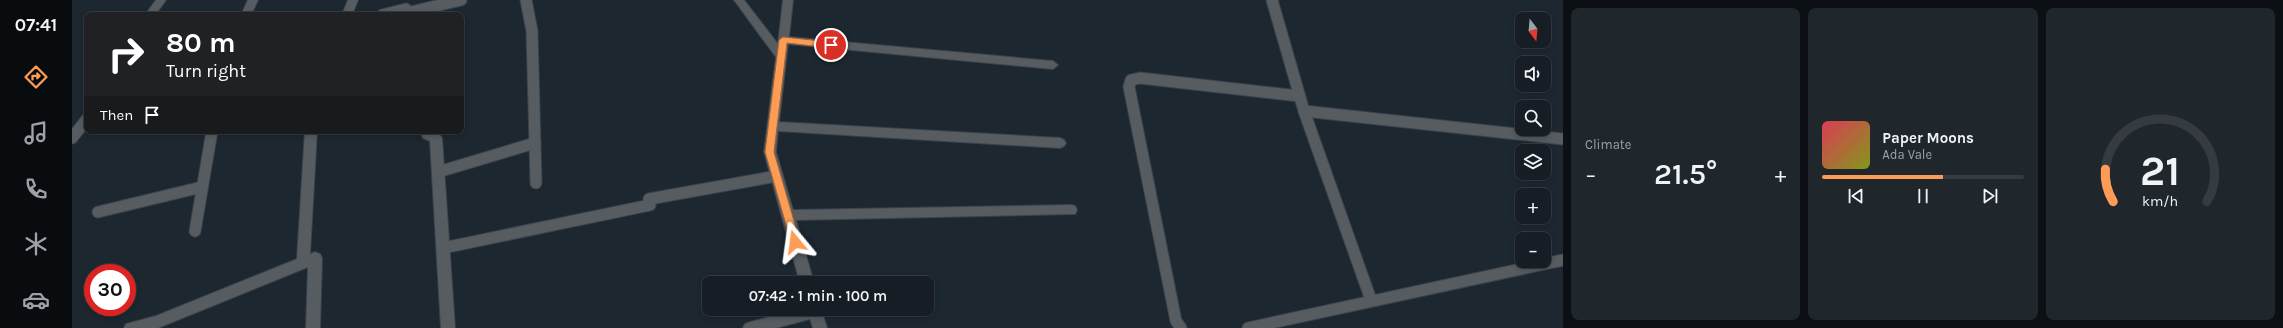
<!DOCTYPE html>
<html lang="en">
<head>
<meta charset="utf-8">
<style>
  body { margin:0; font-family:Karla,sans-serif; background:#1f262c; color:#f1f3f6; height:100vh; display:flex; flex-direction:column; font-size:15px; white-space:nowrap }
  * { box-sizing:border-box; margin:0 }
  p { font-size:13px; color:#9ea2a6 }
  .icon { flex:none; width:22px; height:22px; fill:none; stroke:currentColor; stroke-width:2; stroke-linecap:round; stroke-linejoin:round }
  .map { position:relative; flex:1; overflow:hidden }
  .panel { display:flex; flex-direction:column; gap:8px; padding:8px; background:#0c1014; width:720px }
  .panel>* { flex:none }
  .banner { position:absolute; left:12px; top:12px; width:380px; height:122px; border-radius:8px; box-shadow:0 2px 6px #0003,0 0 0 1px #353b41; background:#202124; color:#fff; overflow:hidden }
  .needle { width:26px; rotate:164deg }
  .tools { position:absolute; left:1443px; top:12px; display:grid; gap:8px }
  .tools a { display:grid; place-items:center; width:36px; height:36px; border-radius:8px; background:#161d24; box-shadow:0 2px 6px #0003,0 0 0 1px #353b41; font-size:20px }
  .speed { position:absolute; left:12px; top:264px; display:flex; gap:8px; font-size:20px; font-weight:700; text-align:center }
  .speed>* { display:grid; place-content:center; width:52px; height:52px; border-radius:50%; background:#161d24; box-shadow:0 2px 6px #0003,0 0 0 1px #353b41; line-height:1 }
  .speed .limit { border:6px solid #d22; background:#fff; color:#111 }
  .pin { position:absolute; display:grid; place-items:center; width:34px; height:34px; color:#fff; margin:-17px; border:2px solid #fff; border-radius:50%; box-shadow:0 1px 4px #0007 }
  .me { position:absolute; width:44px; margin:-22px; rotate:344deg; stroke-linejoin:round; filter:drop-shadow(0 0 3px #0008) }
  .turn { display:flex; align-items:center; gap:14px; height:84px; padding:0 16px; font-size:18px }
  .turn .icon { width:52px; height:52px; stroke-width:2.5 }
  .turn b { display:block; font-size:28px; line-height:34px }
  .then { display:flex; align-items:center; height:38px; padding:0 16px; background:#0003; gap:8px; font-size:15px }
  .big { font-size:30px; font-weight:600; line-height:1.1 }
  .panel .tile { flex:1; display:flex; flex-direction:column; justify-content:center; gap:6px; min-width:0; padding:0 14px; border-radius:8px; background:#1f262c }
  .panel .dial { align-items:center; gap:0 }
  .dial svg { height:104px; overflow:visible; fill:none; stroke:#353b41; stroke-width:7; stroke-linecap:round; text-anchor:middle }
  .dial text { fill:#f1f3f6; stroke:none }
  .song { display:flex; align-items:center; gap:12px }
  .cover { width:48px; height:48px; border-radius:6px; background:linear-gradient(135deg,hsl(350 70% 55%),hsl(70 70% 35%)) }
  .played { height:4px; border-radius:2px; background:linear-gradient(90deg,#fd9d55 60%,#353b41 60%) }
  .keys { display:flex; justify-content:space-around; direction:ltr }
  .heat { display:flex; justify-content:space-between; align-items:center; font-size:22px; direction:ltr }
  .panel .tiles { flex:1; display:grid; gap:8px; grid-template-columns:repeat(3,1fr) }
  .trip { position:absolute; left:630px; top:276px; width:232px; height:40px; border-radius:8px; background:#161d24; box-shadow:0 2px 6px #0003,0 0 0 1px #353b41; font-weight:600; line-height:40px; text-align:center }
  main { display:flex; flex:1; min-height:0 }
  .dock { display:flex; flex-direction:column; width:72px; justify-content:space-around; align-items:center; background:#090c0e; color:#9ea2a6 }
  .dock .icon { width:28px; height:28px }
  .dock .current { color:#fd9d55 }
  .dock b { font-size:18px; color:#f1f3f6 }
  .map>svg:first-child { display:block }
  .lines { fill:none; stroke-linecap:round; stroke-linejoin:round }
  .lane-casing { stroke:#3a434c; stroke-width:13 }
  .street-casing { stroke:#3a434c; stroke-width:2 }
  .lane { stroke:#575c61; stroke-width:11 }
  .street { fill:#575c61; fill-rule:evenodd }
  .route { fill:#fd9d55; stroke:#a46637 }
</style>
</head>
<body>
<main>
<nav class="dock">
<b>07:41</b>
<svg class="icon current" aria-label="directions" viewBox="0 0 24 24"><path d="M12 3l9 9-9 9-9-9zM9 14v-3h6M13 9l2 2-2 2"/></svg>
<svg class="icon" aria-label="music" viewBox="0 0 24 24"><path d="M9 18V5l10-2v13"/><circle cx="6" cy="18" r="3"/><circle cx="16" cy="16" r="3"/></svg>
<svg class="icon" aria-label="phone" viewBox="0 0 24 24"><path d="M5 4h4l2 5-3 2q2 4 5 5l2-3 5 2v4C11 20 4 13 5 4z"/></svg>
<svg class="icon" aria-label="climate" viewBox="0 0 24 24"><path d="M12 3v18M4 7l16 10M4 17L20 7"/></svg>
<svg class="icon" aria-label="car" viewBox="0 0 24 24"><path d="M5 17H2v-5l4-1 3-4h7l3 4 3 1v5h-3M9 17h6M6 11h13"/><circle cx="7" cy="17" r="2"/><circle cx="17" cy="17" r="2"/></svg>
</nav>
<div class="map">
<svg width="1491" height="328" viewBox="0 0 1491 328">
  <rect width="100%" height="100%" fill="#1d2730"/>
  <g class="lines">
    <g class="lane-casing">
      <g id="lane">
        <polyline points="454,0 460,31 464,183"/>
        <polyline points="1200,0 1232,111 1299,300"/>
        <polyline points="335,13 389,0"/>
        <polyline points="310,15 334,9"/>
        <polyline points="1232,111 1491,139"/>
        <polyline points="0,138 15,119"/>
        <polyline points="366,172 463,143"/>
        <polyline points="26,212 130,187"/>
        <polyline points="123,231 140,131"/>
        <polyline points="371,248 578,205 577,199 705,176"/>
        <polyline points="1109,328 1104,321 1057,87 1059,80 1068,78 1227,96"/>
        <polyline points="1176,328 1491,260"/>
      </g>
    </g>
    <g class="street-casing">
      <g id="street">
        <polygon points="84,0 94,0 83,15 73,15"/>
        <polygon points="176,0 186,0 179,15 169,15"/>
        <polygon points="276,0 286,0 280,15 270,15"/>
        <polygon points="662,0 672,0 706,44 711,0 721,0 717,37 981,61 986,65 981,69 716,44 707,122 988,138 992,140 994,143 992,146 988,148 706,131 704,152 721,210 999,205 1003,206 1005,210 1003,214 724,220 742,283 728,283 692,152 704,57"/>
        <polygon points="334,5 338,7 340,15 330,15 329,9"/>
        <polygon points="233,131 245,131 238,254 243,252 248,254 250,258 248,328 234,328 236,267 86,328 52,328 54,324 84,316 225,259"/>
        <path d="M349,131C357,131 366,131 370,138L383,328H369L358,141L351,138Z"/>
        <polygon points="730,309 749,309 755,328 741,328 738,319 704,328 671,328 673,324 678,322"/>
      </g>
    </g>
    <use href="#lane" class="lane"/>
    <use href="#street" class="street"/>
  </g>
  <polygon class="route" points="711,37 759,42 763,45 759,48 715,43 702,152 728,242 723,246 719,242 693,152 707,40"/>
</svg>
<div class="tools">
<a><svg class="needle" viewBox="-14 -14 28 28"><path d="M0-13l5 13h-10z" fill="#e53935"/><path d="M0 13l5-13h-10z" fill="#9ea2a6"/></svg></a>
<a><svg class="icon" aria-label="sound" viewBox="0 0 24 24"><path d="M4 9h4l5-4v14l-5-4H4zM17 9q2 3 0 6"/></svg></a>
<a><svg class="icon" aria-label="search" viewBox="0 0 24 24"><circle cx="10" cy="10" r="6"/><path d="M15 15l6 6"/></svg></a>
<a><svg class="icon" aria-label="layers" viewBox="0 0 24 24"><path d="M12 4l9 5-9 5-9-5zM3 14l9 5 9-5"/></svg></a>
<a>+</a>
<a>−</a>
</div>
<div class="speed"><div class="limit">30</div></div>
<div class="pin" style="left:759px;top:45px;background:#d93025"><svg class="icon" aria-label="arrive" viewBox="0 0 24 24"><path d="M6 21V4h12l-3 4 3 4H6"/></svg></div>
<svg class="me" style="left:723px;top:242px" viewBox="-20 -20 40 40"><path d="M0-17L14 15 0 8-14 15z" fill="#fd9d55" stroke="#fff" stroke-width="4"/></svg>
<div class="trip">07:42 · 1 min · 100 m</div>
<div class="banner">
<div class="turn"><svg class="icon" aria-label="right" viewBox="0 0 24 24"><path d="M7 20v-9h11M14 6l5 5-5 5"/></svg><div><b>80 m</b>Turn right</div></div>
<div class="then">Then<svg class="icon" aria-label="arrive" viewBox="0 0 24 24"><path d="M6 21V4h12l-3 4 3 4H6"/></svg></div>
</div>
</div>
<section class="panel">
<div class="tiles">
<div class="tile"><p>Climate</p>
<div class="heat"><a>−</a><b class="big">21.5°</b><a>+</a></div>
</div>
<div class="tile">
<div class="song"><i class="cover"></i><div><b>Paper Moons</b><p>Ada Vale</p></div></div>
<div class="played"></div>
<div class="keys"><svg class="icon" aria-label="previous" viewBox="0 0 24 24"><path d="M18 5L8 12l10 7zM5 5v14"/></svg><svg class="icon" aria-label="pause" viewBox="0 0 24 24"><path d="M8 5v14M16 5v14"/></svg><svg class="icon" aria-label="next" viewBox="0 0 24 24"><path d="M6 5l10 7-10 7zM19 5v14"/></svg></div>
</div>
<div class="tile dial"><svg viewBox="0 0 100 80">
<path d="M14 69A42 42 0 1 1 86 69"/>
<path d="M14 69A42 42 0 0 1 8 44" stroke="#fd9d55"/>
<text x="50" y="56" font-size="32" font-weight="700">21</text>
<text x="50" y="72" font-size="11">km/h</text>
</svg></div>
</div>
</section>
</main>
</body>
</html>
